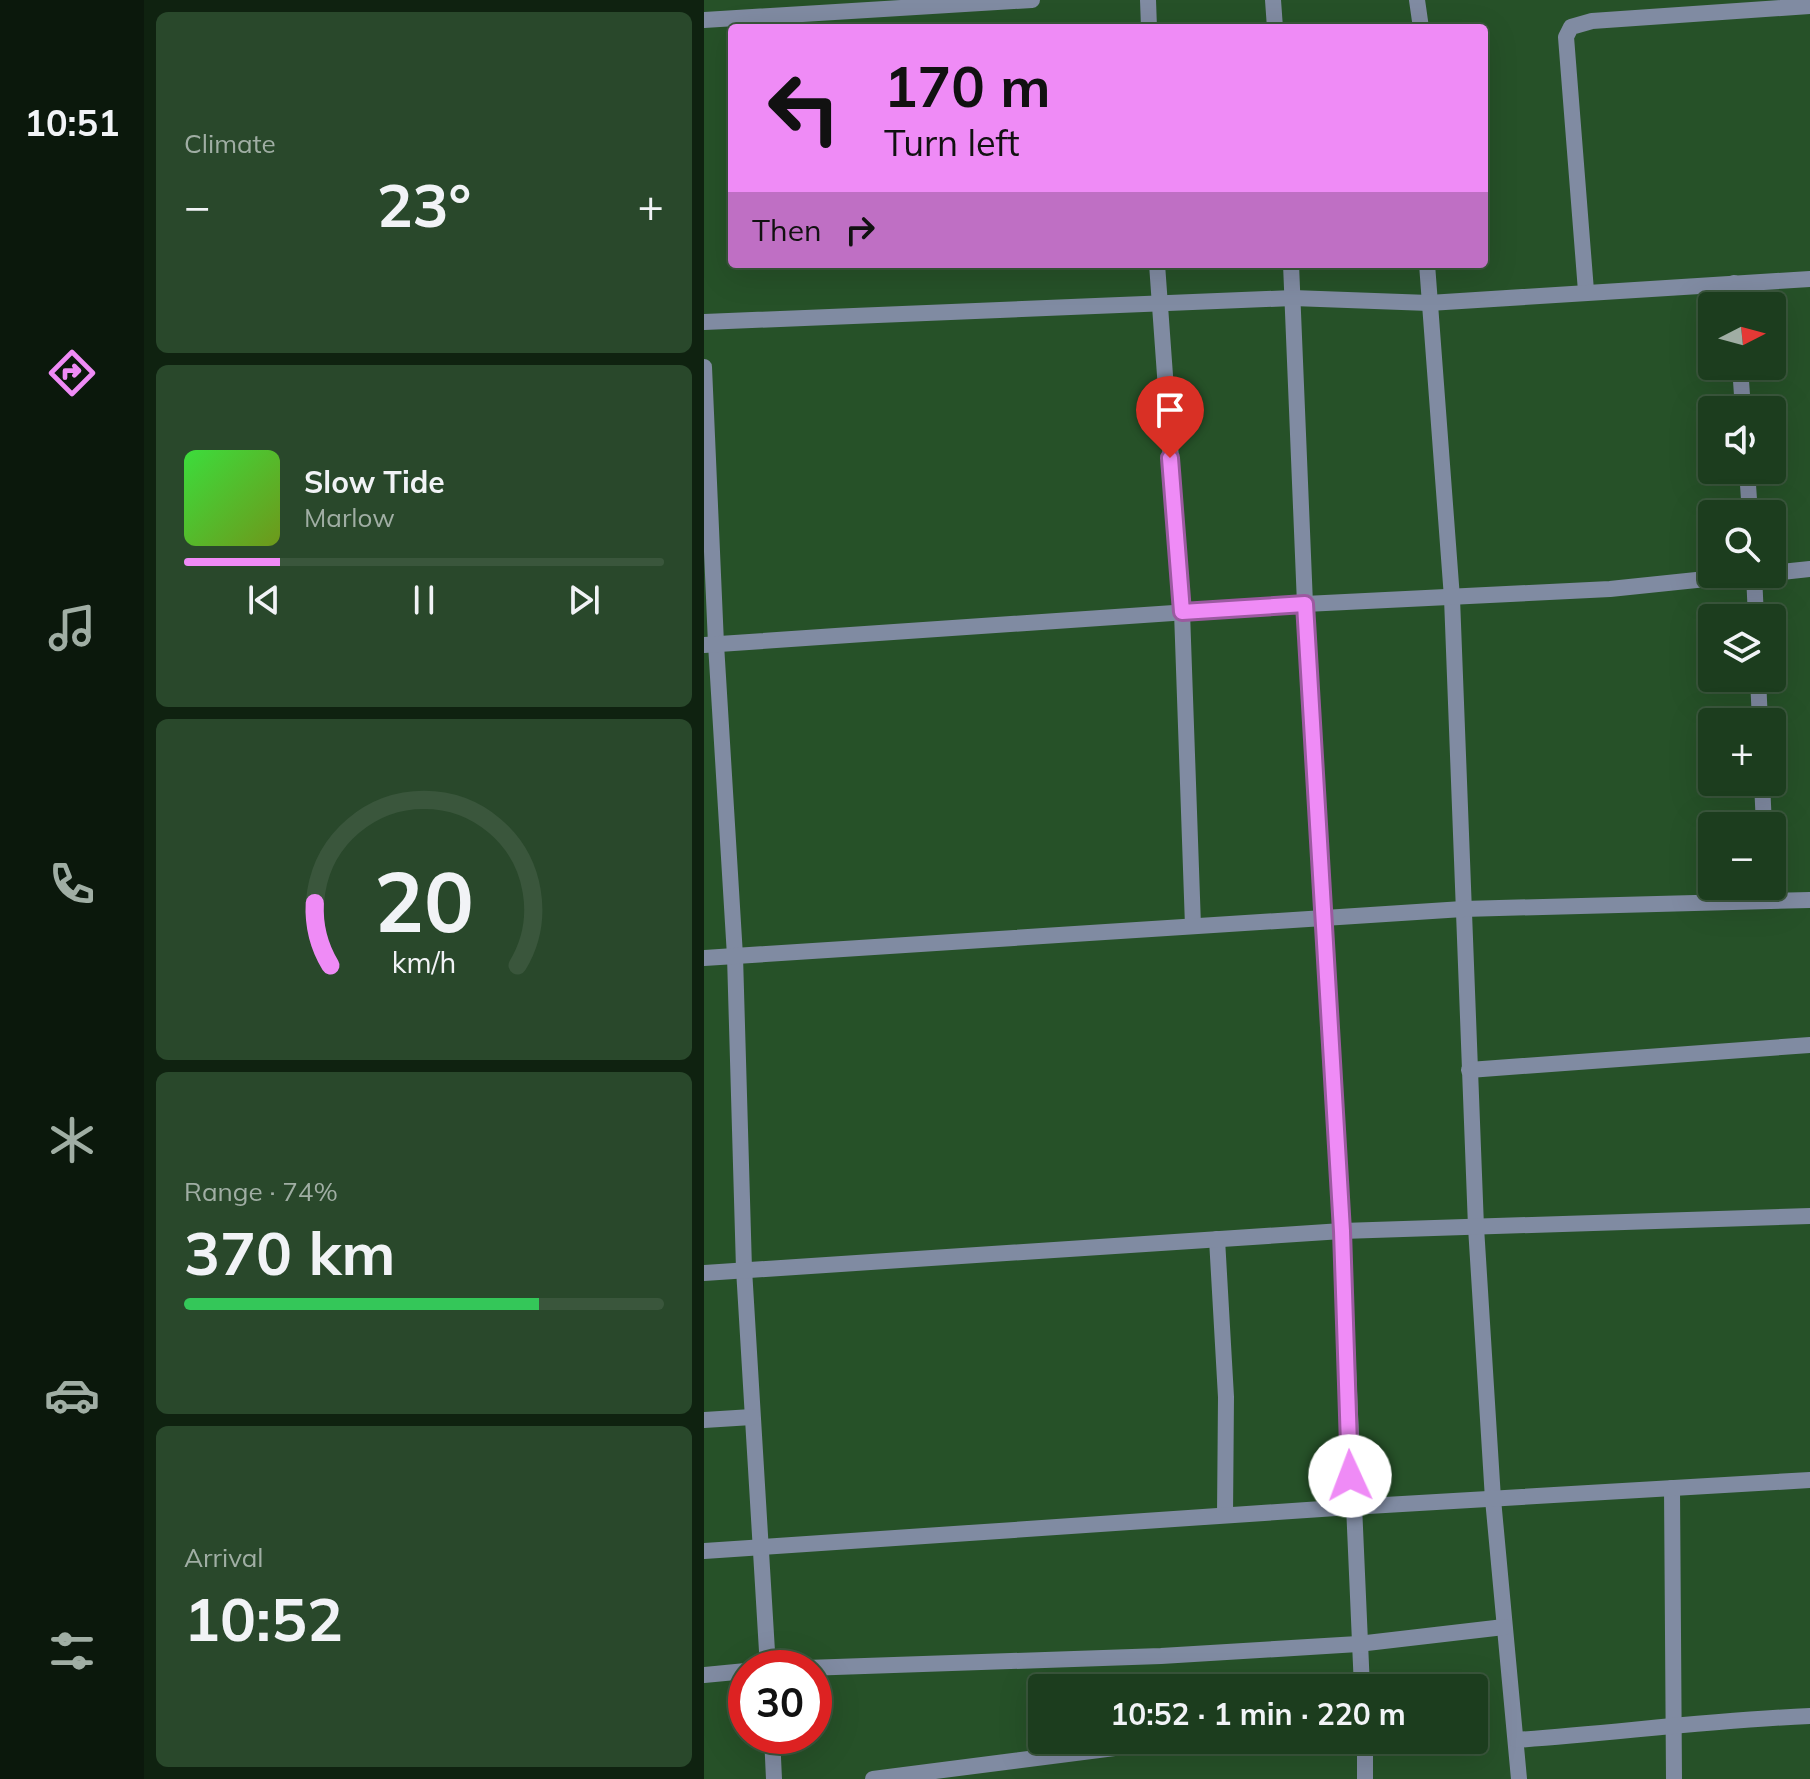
<!DOCTYPE html>
<html lang="en">
<head>
<meta charset="utf-8">
<style>
  body { margin:0; font-family:Mulish,sans-serif; background:#29482b; color:#f1f3f6; height:100vh; display:flex; flex-direction:column; font-size:30px; white-space:nowrap }
  * { box-sizing:border-box; margin:0 }
  p { font-size:26px; color:#a0aea4 }
  .icon { flex:none; width:44px; height:44px; fill:none; stroke:currentColor; stroke-width:2; stroke-linecap:round; stroke-linejoin:round }
  .map { position:relative; flex:1; overflow:hidden }
  .drawer { display:flex; flex-direction:column; gap:12px; padding:12px; background:#0f2210; width:560px }
  .drawer>* { flex:none }
  .top-card { position:absolute; left:24px; top:24px; width:760px; height:244px; border-radius:8px; box-shadow:0 8px 32px #0002,0 0 0 2px #3a563c; background:#ef8bf6; color:#111; overflow:hidden }
  .needle { width:52px; rotate:84deg }
  .fabs { position:absolute; left:994px; top:292px; display:grid; gap:16px }
  .fabs a { display:grid; place-items:center; width:88px; height:88px; border-radius:8px; background:#1c3d1e; box-shadow:0 8px 32px #0002,0 0 0 2px #3a563c; font-size:40px }
  .speed { position:absolute; left:24px; top:1650px; display:flex; gap:16px; font-size:40px; font-weight:700; text-align:center }
  .speed>* { display:grid; place-content:center; width:104px; height:104px; border-radius:50%; background:#1c3d1e; box-shadow:0 8px 32px #0002,0 0 0 2px #3a563c; line-height:1 }
  .speed .limit { border:12px solid #d22; background:#fff; color:#111 }
  .pin { position:absolute; display:grid; place-items:center; width:68px; height:68px; color:#fff; margin:-82px -34px; border-radius:50% 50% 50% 0; rotate:-45deg; box-shadow:0 0 8px #0007 }
  .pin .icon { rotate:45deg }
  .me { position:absolute; width:88px; margin:-44px; rotate:358deg; stroke-linejoin:round; filter:drop-shadow(0 0 6px #0008) }
  .turn { display:flex; align-items:center; gap:28px; height:168px; padding:0 24px; font-size:36px }
  .turn .icon { width:104px; height:104px; stroke-width:2.5 }
  .turn b { display:block; font-size:56px; line-height:68px }
  .then { display:flex; align-items:center; height:76px; padding:0 24px; background:#0003; gap:16px; font-size:30px }
  .big { font-size:60px; font-weight:700; line-height:1.1 }
  .drawer .card { flex:1; display:flex; flex-direction:column; justify-content:center; gap:12px; min-width:0; padding:0 28px; border-radius:12px; background:#29482b }
  .drawer .dial { align-items:center; gap:0 }
  .dial svg { height:208px; overflow:visible; fill:none; stroke:#3a563c; stroke-width:7; stroke-linecap:round; text-anchor:middle }
  .dial text { fill:#f1f3f6; stroke:none }
  .song { display:flex; align-items:center; gap:24px }
  .cover { width:96px; height:96px; border-radius:12px; background:linear-gradient(135deg,hsl(120 70% 55%),hsl(80 70% 35%)) }
  .played { height:8px; border-radius:4px; background:linear-gradient(90deg,#ef8bf6 20%,#3a563c 20%) }
  .keys { display:flex; justify-content:space-around; direction:ltr }
  .heat { display:flex; justify-content:space-between; align-items:center; font-size:44px; direction:ltr }
  .charge { height:12px; border-radius:6px; background:linear-gradient(90deg,#34c759 74%,#3a563c 0) }
  .trip { position:absolute; left:324px; top:1674px; width:460px; height:80px; border-radius:8px; background:#1c3d1e; box-shadow:0 8px 32px #0002,0 0 0 2px #3a563c; font-weight:700; line-height:80px; text-align:center }
  main { display:flex; flex:1; min-height:0 }
  .menu { display:flex; flex-direction:column; width:144px; justify-content:space-around; align-items:center; background:#0b180c; color:#a0aea4 }
  .menu .icon { width:56px; height:56px }
  .menu .active { color:#ef8bf6 }
  .menu b { font-size:36px; color:#f1f3f6 }
  .map>svg:first-child { display:block }
  .lines { fill:none; stroke-linecap:round; stroke-linejoin:round }
  .minor { stroke:#808ba2; stroke-width:16 }
  .route-casing { stroke:#9b5aa0; stroke-width:20 }
  .route { stroke:#ef8bf6; stroke-width:14 }
</style>
</head>
<body>
<main>
<nav class="menu">
<b>10:51</b>
<svg class="icon active" aria-label="directions" viewBox="0 0 24 24"><path d="M12 3l9 9-9 9-9-9zM9 14v-3h6M13 9l2 2-2 2"/></svg>
<svg class="icon" aria-label="music" viewBox="0 0 24 24"><path d="M9 18V5l10-2v13"/><circle cx="6" cy="18" r="3"/><circle cx="16" cy="16" r="3"/></svg>
<svg class="icon" aria-label="phone" viewBox="0 0 24 24"><path d="M5 4h4l2 5-3 2q2 4 5 5l2-3 5 2v4C11 20 4 13 5 4z"/></svg>
<svg class="icon" aria-label="climate" viewBox="0 0 24 24"><path d="M12 3v18M4 7l16 10M4 17L20 7"/></svg>
<svg class="icon" aria-label="car" viewBox="0 0 24 24"><path d="M5 17H2v-5l4-1 3-4h7l3 4 3 1v5h-3M9 17h6M6 11h13"/><circle cx="7" cy="17" r="2"/><circle cx="17" cy="17" r="2"/></svg>
<svg class="icon" aria-label="filters" viewBox="0 0 24 24"><path d="M4 7h16M4 17h16"/><circle cx="9" cy="7" r="2"/><circle cx="15" cy="17" r="2"/></svg>
</nav>
<section class="drawer">
<div class="card"><p>Climate</p>
<div class="heat"><a>−</a><b class="big">23°</b><a>+</a></div>
</div>
<div class="card">
<div class="song"><i class="cover"></i><div><b>Slow Tide</b><p>Marlow</p></div></div>
<div class="played"></div>
<div class="keys"><svg class="icon" aria-label="previous" viewBox="0 0 24 24"><path d="M18 5L8 12l10 7zM5 5v14"/></svg><svg class="icon" aria-label="pause" viewBox="0 0 24 24"><path d="M8 5v14M16 5v14"/></svg><svg class="icon" aria-label="next" viewBox="0 0 24 24"><path d="M6 5l10 7-10 7zM19 5v14"/></svg></div>
</div>
<div class="card dial"><svg viewBox="0 0 100 80">
<path d="M14 69A42 42 0 1 1 86 69"/>
<path d="M14 69A42 42 0 0 1 8 45" stroke="#ef8bf6"/>
<text x="50" y="56" font-size="32" font-weight="700">20</text>
<text x="50" y="72" font-size="11">km/h</text>
</svg></div>
<div class="card"><p>Range · 74%</p><b class="big">370 km</b><div class="charge"></div></div>
<div class="card"><p>Arrival</p><b class="big">10:52</b></div>
</section>
<div class="map">
<svg width="1106" height="1779" viewBox="0 0 1106 1779">
  <rect width="100%" height="100%" fill="#265128"/>
  <g class="lines">
    <g class="minor">
      <polyline points="444,0 445,28"/>
      <polyline points="569,0 571,28"/>
      <polyline points="713,0 717,28"/>
      <polyline points="0,20 328,0"/>
      <polyline points="453,264 478,612 489,926"/>
      <polyline points="587,264 601,604 638,1231 658,1688"/>
      <polyline points="723,264 748,598 772,1227 789,1499 815,1779"/>
      <polyline points="1030,283 1031,306"/>
      <polyline points="882,291 862,37 867,27 888,21 1106,6"/>
      <polyline points="0,322 589,298 725,303 1106,279"/>
      <polyline points="1036,366 1039,410"/>
      <polyline points="0,367 12,644 31,956 40,1269 64,1668"/>
      <polyline points="1043,470 1046,514"/>
      <polyline points="1068,573 1106,569"/>
      <polyline points="1050,574 1052,618"/>
      <polyline points="0,645 601,604 906,589 1050,574"/>
      <polyline points="1054,678 1056,722"/>
      <polyline points="1058,782 1060,826"/>
      <polyline points="0,958 759,909 1106,900"/>
      <polyline points="765,1070 1106,1045"/>
      <polyline points="513,1239 522,1397 521,1515"/>
      <polyline points="0,1273 638,1231 1106,1216"/>
      <polyline points="0,1420 48,1417"/>
      <polyline points="968,1488 970,1779"/>
      <polyline points="0,1551 647,1507 1106,1480"/>
      <polyline points="102,1668 457,1656 654,1644 800,1627"/>
      <polyline points="0,1675 42,1671"/>
      <polyline points="68,1736 70,1779"/>
      <polyline points="661,1740 661,1779"/>
      <path d="M813,1740C911,1733 1008,1720 1106,1716"/>
      <polyline points="169,1779 473,1740"/>
    </g>
  </g>
  <g class="lines">
    <g class="route-casing">
      <polyline id="route" points="466,458 478,612 601,604 638,1231 646,1476"/>
    </g>
    <use href="#route" class="route"/>
  </g>
</svg>
<div class="fabs">
<a><svg class="needle" viewBox="-14 -14 28 28"><path d="M0-13l5 13h-10z" fill="#e53935"/><path d="M0 13l5-13h-10z" fill="#a0aea4"/></svg></a>
<a><svg class="icon" aria-label="sound" viewBox="0 0 24 24"><path d="M4 9h4l5-4v14l-5-4H4zM17 9q2 3 0 6"/></svg></a>
<a><svg class="icon" aria-label="search" viewBox="0 0 24 24"><circle cx="10" cy="10" r="6"/><path d="M15 15l6 6"/></svg></a>
<a><svg class="icon" aria-label="layers" viewBox="0 0 24 24"><path d="M12 4l9 5-9 5-9-5zM3 14l9 5 9-5"/></svg></a>
<a>+</a>
<a>−</a>
</div>
<div class="speed"><div class="limit">30</div></div>
<div class="pin" style="left:466px;top:458px;background:#d93025"><svg class="icon" aria-label="arrive" viewBox="0 0 24 24"><path d="M6 21V4h12l-3 4 3 4H6"/></svg></div>
<svg class="me" style="left:646px;top:1476px" viewBox="-20 -20 40 40"><circle r="19" fill="#fff"/><path d="M0-13L10 11 0 6-10 11z" fill="#ef8bf6"/></svg>
<div class="trip">10:52 · 1 min · 220 m</div>
<div class="top-card">
<div class="turn"><svg class="icon" aria-label="left" viewBox="0 0 24 24"><path d="M17 20v-9H6M10 6l-5 5 5 5"/></svg><div><b>170 m</b>Turn left</div></div>
<div class="then">Then<svg class="icon" aria-label="right" viewBox="0 0 24 24"><path d="M7 20v-9h11M14 6l5 5-5 5"/></svg></div>
</div>
</div>
</main>
</body>
</html>
